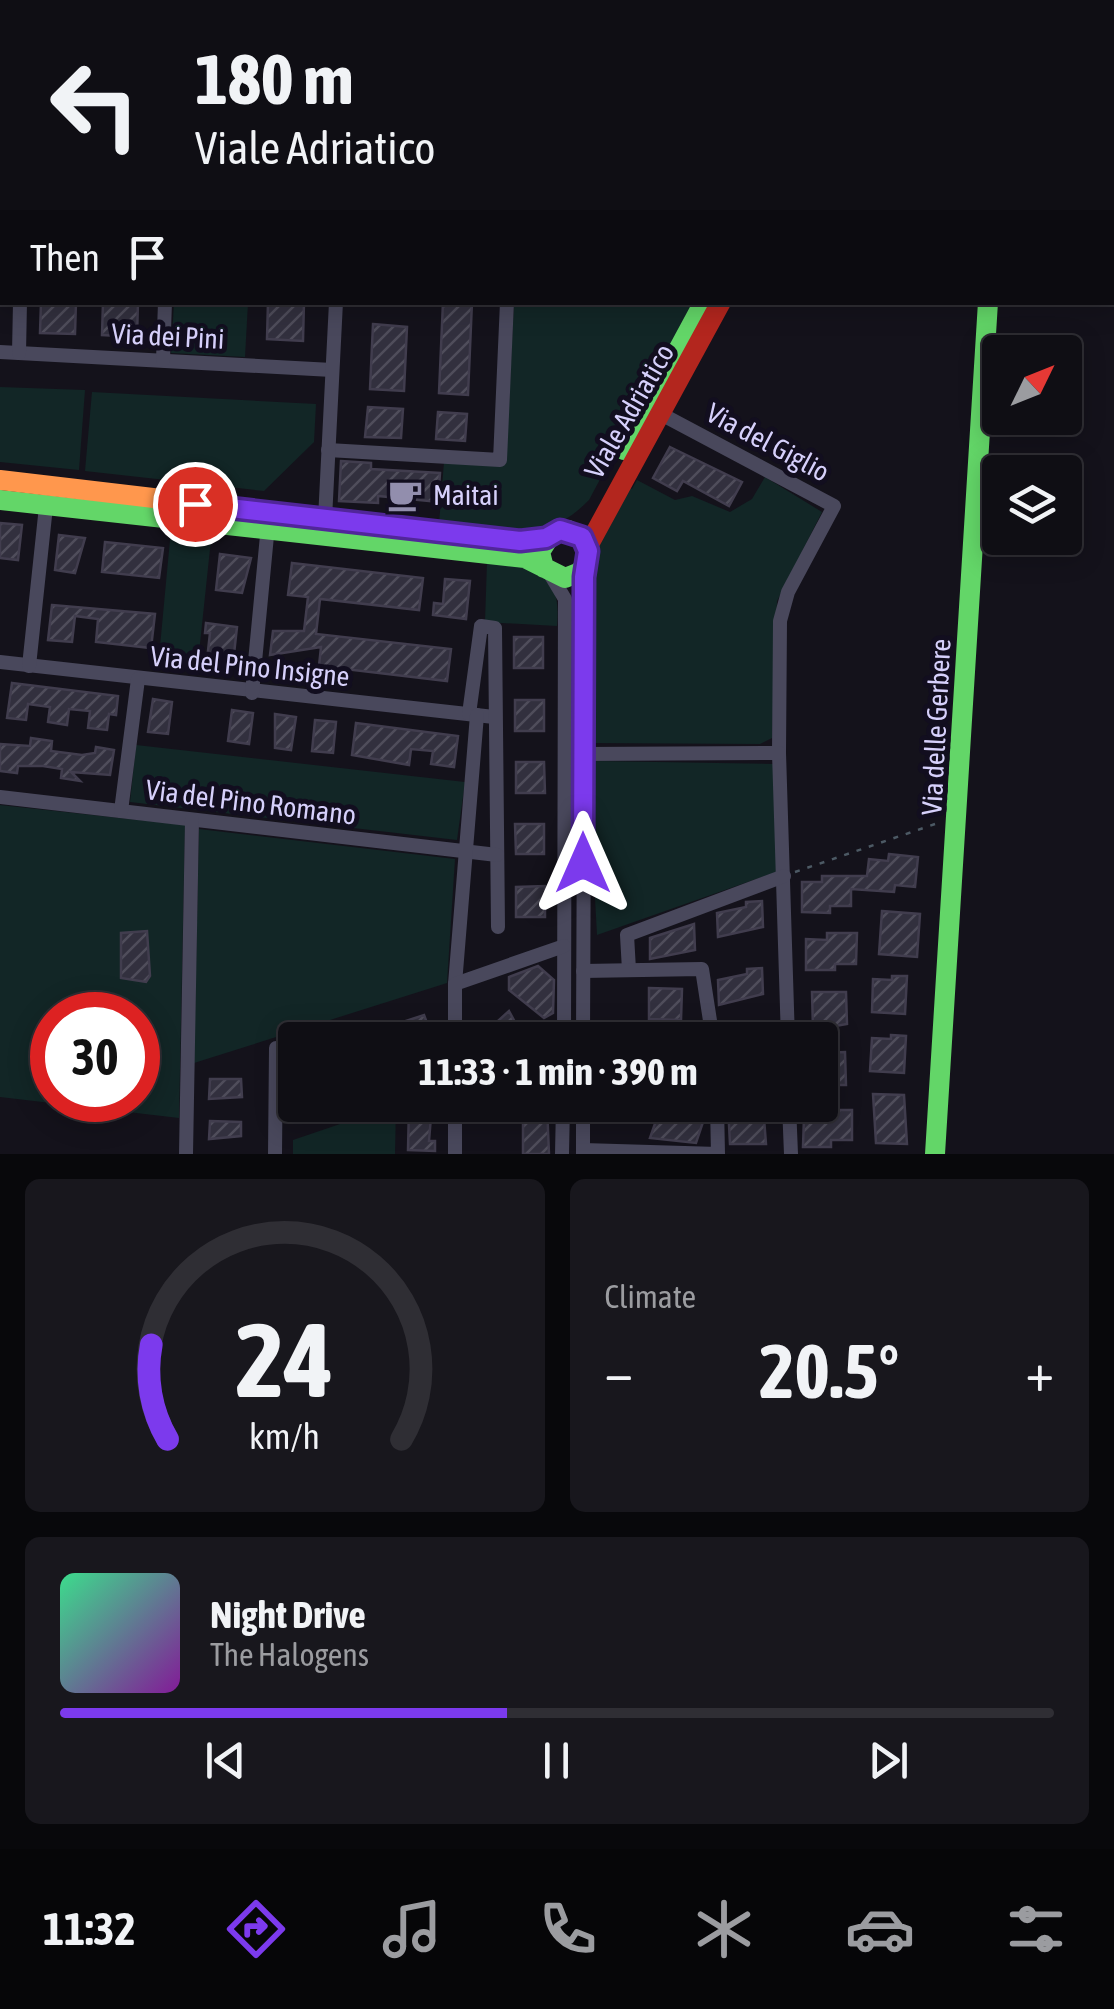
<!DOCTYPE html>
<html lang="en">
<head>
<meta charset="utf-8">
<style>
  body { margin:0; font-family:"Asap Condensed",sans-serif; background:#18171d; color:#f1f3f6; height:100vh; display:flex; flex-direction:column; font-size:38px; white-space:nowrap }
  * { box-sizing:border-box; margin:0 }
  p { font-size:32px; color:#9b9ca0 }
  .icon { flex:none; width:55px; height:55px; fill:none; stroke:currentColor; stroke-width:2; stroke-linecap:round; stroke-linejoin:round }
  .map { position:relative; height:1154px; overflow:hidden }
  .side { display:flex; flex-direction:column; gap:25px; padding:25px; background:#08080b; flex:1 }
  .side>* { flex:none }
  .top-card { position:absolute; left:0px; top:0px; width:1115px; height:305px; box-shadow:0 5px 25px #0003,0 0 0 2px #2f2e34; background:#0f0e14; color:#f1f3f6; overflow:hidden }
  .needle { width:65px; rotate:47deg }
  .controls { position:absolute; left:982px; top:335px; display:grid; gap:20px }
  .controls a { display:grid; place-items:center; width:100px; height:100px; border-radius:10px; background:#0f0e14; box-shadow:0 5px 25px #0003,0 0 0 2px #2f2e34; font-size:50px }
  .speed { position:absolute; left:30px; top:992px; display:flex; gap:20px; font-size:50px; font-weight:700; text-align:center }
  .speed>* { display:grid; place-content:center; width:130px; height:130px; border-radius:50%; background:#0f0e14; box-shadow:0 5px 25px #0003,0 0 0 2px #2f2e34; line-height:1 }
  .speed .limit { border:15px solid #d22; background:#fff; color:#111 }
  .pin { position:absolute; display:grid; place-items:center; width:85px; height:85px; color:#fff; margin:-42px; border:5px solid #fff; border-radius:50%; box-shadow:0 2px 10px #0007 }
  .me { position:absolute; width:110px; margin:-55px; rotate:0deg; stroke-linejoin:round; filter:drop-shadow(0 0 8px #0008) }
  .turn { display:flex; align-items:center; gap:35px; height:210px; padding:0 30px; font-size:45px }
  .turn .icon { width:130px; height:130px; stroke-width:2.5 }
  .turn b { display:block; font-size:70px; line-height:85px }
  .then { display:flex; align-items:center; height:95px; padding:0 30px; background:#0003; gap:20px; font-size:38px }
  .big { font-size:75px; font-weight:700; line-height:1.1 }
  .side .widget { flex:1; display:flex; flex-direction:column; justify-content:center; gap:15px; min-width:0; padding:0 35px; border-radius:15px; background:#18171d }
  .side .dial { align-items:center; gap:0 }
  .dial svg { height:260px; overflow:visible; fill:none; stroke:#2f2e34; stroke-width:7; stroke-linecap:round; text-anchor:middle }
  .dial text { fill:#f1f3f6; stroke:none }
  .song { display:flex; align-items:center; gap:30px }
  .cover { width:120px; height:120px; border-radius:15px; background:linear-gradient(135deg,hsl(150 70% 55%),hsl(290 70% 35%)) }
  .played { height:10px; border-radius:5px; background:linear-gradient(90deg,#7c3aed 45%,#2f2e34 45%) }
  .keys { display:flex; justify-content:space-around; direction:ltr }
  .heat { display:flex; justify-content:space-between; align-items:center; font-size:55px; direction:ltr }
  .side .tiles { flex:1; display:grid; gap:25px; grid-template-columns:1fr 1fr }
  .widget:last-child { grid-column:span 2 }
  .trip { position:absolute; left:278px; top:1022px; width:560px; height:100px; border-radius:10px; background:#0f0e14; box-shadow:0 5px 25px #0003,0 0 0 2px #2f2e34; font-weight:700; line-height:100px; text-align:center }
  .menu { display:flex; height:160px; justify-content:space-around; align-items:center; background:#060608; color:#9b9ca0 }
  .menu .icon { width:70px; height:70px }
  .menu .current { color:#7c3aed }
  .menu b { font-size:45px; color:#f1f3f6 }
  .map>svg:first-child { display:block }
  .green { fill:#122626; fill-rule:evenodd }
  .building { fill:url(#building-hatch); stroke:#413d4e; stroke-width:2.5 }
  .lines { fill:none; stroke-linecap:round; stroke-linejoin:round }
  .path { stroke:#4c5964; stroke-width:2.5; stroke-dasharray:5 8; stroke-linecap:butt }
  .street { stroke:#49485c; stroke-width:14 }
  .fast { stroke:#63d668; stroke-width:20 }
  .slow { stroke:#ff974d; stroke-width:20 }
  .jam { stroke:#b3261e; stroke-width:20 }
  .route-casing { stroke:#51269a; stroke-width:25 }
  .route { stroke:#7c3aed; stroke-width:18 }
  .labels { text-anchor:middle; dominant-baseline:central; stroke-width:10; stroke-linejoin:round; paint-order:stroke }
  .street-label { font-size:28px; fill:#d6d0fb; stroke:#120e1f }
  .poi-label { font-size:28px; fill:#d6d0fb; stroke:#120e1f; text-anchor:start }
</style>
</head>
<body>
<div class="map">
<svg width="1114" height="1154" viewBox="0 0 1114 1154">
  <defs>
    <pattern id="building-hatch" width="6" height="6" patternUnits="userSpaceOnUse" patternTransform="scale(2.5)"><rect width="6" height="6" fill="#32303e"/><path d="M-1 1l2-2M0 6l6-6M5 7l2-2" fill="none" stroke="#4f4d5b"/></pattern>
  </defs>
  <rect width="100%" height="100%" fill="#14121b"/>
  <g class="green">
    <polygon points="174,303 248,303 245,357 171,353"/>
    <path d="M514,303H694L589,500C542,548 499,532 439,524L444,462L506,464Z"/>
    <polygon points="0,387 85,390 79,470 0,462"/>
    <polygon points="92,392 316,404 314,442 264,491 85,471"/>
    <polygon points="765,477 822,512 777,601 772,738 760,744 589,743 590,581 596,551 627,486 632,489 637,480 675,500 692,496 730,512 752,499"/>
    <polygon points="171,529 212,530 197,672 158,668"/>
    <path d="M487,562C535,564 562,572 557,626L485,622Z"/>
    <polygon points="136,745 465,782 457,840 130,802"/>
    <polygon points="595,761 773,764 779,871 597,935 588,768"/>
    <path d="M0,805L185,825L179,1118L0,1097ZM52,1015H138V1100H52Z"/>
    <polygon points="199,829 455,859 447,983 194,1063"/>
    <polygon points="396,1105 395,1154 293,1154 293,1140"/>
  </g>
  <g class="building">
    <polygon points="41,302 76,302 75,334 40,333"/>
    <polygon points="103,302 138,302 137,337 102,335"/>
    <polygon points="268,302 304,302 303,341 267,339"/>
    <polygon points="443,302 472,302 468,395 439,393"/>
    <polygon points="373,324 407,327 404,391 370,389"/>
    <polygon points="368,407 403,409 401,438 365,437"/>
    <polygon points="438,412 467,414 465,441 436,439"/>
    <polygon points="670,447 742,482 729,506 683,481 677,491 653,478"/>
    <polygon points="341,461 371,463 371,469 440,473 438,502 378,496 378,503 339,501"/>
    <polygon points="0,523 22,525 18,560 0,558"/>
    <polygon points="59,535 85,538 75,573 55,570"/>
    <polygon points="105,542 163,548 159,578 102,572"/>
    <polygon points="220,554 251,558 242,593 216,590"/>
    <polygon points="292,563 423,578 419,610 320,599 316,634 451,649 447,681 319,666 321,647 270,655 273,631 304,631 308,597 288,595"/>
    <polygon points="445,579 470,581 466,619 433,615 434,603 443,604"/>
    <polygon points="52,605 155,614 151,648 96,642 98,619 75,616 72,642 48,640"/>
    <polygon points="206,623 237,627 233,663 207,660 210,633 205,633"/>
    <rect x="514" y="637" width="29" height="31"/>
    <polygon points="12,683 118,696 116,715 109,714 107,730 88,728 90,711 69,709 67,725 48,722 50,707 28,704 26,720 7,718"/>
    <polygon points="153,699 172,702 168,734 148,732"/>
    <rect x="515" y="700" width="29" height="31"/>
    <polygon points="232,710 253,713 249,744 228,741"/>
    <polygon points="275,714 296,717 291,750 275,748"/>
    <polygon points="315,720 336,722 333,753 312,751"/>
    <polygon points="356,723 458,736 454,767 431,764 433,751 411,749 409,765 352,755"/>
    <polygon points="31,738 52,741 51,751 82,755 95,753 96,747 114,750 110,775 71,772 80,781 61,778 62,769 43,766 18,766 17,773 0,771 0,744 30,746"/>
    <polygon points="516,762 544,762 545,793 516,793"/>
    <polygon points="515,824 544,824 544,854 516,854"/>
    <polygon points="889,854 918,857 915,887 895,885 894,892 851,889 851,906 830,906 830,913 802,912 802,882 822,882 822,876 867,876 869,859 888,861"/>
    <polygon points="545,886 545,917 516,917 516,887"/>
    <polygon points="762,901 763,927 718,937 717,913 746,907 746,902"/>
    <polygon points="882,911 920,914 917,957 879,954"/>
    <polygon points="694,924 695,950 650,959 650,938"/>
    <polygon points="147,931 150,976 146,982 121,978 121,933"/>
    <polygon points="827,933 857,933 856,964 835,964 835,970 806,970 806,939 827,940"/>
    <polygon points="538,966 554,980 553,1013 544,1018 509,990 509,977"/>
    <polygon points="762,968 763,994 719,1005 718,980 747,974 747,969"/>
    <polygon points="892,976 907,976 905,1014 872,1012 873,979 892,980"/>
    <polygon points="649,988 682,989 681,1020 649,1019"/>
    <polygon points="812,992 846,992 847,1024 813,1030"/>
    <polygon points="509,1011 516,1024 530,1040 499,1040 489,1029"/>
    <polygon points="424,1015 432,1036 421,1040 348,1040"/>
    <polygon points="891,1035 906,1036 904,1073 870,1071 872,1038 891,1039"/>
    <polygon points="845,1052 846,1085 820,1085 820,1053"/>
    <polygon points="210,1079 241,1079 242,1097 209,1099"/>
    <polygon points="873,1094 904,1095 907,1144 876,1143"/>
    <polygon points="409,1105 432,1105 429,1141 435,1141 435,1151 408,1150"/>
    <polygon points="523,1105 547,1105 549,1154 523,1154"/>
    <polygon points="728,1105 763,1105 766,1144 730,1144"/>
    <polygon points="823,1110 852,1110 852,1140 831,1140 831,1147 803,1147 804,1116 823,1116"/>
    <polygon points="689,1114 704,1119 696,1143 650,1138 658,1115 687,1119"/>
    <polygon points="210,1121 241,1122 241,1136 209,1139"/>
  </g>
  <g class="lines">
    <g class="path">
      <polyline points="795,872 938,823"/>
      <polyline points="287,1095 295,1092"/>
    </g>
    <g class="street">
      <polyline points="1000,0 1000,2"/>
      <polyline points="246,2 248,0"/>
      <polyline points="258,2 262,0"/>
      <polyline points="354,2 354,0"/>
      <polyline points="516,2 517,0"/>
      <polyline points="0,69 2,69"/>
      <polyline points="0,352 332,370"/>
      <polyline points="19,353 20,302"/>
      <polyline points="163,360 165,302"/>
      <polyline points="661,414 834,506 788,592 780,621 779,753 788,1040"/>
      <polyline points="328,450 500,460 507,302"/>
      <polyline points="325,519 336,302"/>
      <polyline points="550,574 565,599 564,1040"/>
      <polyline points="0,662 494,717"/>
      <polyline points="29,666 47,497"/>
      <polyline points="252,693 268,525"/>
      <polyline points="469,714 481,626 495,628 498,927"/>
      <polyline points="583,754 779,753"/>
      <polyline points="0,797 497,855"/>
      <polyline points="121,811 138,679"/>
      <polyline points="629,970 627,935 784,876"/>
      <polyline points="583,971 702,969 713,1040"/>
      <polyline points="455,984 477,715"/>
      <polyline points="455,1040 455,984 564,946"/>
      <polyline points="583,1040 585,566"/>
      <polyline points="455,1105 455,1154"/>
      <polyline points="789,1105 791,1154"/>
      <polyline points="583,1150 718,1154 717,1105"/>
      <polyline points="186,1154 192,820"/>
      <polyline points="275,1154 276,1048"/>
      <polyline points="562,1154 563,1105"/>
      <polyline points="583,1154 583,1105"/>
    </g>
    <g class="fast">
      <polyline points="749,0 749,2"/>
      <polyline points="805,0 806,2"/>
      <polyline points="624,450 704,302"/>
      <polyline points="0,500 525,558 565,578 580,572 588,559 582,537 568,530 552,533 540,552 544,568"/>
      <polyline points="935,1154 988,302"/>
    </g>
    <g class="slow">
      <polyline points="1112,73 1114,73"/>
      <polyline points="0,480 520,541 546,538"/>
    </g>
    <polyline class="jam" points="587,548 721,302"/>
  </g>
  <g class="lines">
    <g class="route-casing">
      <polyline id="route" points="195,504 520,541 546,538 560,530 582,537 588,551 584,577 583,863"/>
    </g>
    <use href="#route" class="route"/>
  </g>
  <defs>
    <g id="cafe-bare" transform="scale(2.7)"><path d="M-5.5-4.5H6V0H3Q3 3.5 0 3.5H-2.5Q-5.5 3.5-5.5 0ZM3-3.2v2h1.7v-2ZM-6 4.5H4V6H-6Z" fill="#928ead" stroke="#120e1f" stroke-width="2.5" paint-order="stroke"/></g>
  </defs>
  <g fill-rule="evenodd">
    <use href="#cafe-bare" x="405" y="495"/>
  </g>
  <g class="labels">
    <g class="street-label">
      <text transform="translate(168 336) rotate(3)">Via dei Pini</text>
      <text transform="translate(629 411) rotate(-60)">Viale Adriatico</text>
      <text transform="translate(768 442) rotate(28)">Via del Giglio</text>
      <text transform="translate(250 666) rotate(6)">Via del Pino Insigne</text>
      <text transform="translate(936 727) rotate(-87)">Via delle Gerbere</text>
      <text transform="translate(251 802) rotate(7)">Via del Pino Romano</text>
    </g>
    <g class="poi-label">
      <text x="433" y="495">Maitai</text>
    </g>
  </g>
</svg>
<div class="controls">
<a><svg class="needle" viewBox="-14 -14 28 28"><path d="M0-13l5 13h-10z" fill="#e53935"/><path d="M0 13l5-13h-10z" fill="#9b9ca0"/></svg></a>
<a><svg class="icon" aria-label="layers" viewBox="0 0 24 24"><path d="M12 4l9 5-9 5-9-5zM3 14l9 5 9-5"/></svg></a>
</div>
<div class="speed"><div class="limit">30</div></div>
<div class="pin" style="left:195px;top:504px;background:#d93025"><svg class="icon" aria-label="arrive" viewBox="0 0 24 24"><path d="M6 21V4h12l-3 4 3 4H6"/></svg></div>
<svg class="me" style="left:583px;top:863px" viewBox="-20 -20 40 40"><path d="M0-17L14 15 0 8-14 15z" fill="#7c3aed" stroke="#fff" stroke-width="4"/></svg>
<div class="trip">11:33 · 1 min · 390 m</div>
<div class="top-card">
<div class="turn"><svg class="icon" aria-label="left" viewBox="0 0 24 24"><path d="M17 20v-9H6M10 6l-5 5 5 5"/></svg><div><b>180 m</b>Viale Adriatico</div></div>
<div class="then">Then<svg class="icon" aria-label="arrive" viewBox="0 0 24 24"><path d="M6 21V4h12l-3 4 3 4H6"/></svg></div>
</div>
</div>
<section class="side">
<div class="tiles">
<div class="widget dial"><svg viewBox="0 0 100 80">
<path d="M14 69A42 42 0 1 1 86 69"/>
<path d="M14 69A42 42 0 0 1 9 40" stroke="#7c3aed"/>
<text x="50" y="56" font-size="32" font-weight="700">24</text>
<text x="50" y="72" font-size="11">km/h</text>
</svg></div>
<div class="widget"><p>Climate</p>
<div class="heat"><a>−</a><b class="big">20.5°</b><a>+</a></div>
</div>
<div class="widget">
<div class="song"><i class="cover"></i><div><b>Night Drive</b><p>The Halogens</p></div></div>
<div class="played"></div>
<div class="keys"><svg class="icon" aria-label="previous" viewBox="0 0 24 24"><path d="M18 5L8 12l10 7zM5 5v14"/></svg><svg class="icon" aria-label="pause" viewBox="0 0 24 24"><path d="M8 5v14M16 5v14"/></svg><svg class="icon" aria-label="next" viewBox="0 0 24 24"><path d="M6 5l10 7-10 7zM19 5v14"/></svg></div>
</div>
</div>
</section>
<nav class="menu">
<b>11:32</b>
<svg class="icon current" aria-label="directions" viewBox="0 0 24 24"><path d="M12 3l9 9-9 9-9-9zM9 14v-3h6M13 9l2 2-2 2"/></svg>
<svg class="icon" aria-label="music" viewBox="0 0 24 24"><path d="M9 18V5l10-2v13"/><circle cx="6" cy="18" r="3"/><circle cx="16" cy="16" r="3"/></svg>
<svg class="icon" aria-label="phone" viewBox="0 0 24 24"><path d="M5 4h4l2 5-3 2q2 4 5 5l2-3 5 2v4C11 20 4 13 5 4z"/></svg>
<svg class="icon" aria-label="climate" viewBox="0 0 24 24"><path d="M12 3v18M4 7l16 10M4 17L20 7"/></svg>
<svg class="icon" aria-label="car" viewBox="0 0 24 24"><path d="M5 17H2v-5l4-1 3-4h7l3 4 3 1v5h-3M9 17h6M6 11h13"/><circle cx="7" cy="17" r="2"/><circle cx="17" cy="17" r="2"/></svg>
<svg class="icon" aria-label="filters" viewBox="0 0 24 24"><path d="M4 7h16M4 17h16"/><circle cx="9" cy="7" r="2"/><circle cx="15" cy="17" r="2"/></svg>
</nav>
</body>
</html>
